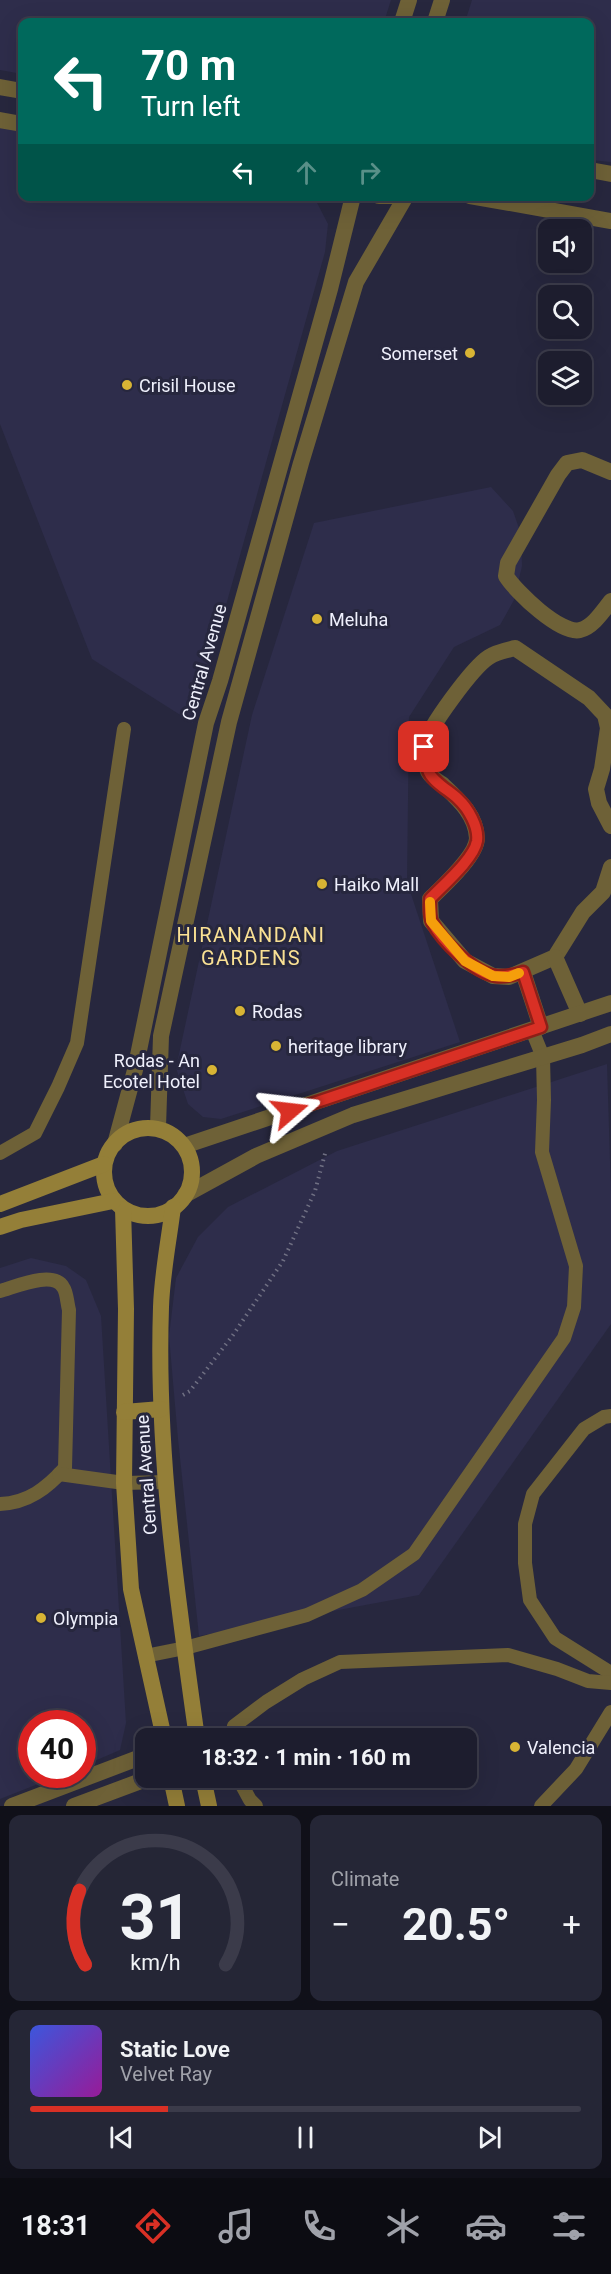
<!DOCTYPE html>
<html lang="en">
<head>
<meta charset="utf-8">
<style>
  body { margin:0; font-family:Roboto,sans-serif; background:#252636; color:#f1f3f6; height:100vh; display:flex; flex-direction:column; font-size:22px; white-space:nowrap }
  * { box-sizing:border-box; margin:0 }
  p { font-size:20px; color:#a0a2aa }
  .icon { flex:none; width:33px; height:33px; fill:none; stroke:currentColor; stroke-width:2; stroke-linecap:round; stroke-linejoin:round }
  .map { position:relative; height:1806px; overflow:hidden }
  .details { display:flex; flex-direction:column; gap:9px; padding:9px; background:#101019; flex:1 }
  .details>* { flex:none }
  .top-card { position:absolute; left:18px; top:18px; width:576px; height:183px; border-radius:12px; box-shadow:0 6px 24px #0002,0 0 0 2px #3b3b4a; background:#00695c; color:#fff; overflow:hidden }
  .controls { position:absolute; left:538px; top:219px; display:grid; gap:12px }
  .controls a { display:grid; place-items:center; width:54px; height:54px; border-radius:12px; background:#1d1d2e; box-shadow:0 6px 24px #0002,0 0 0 2px #3b3b4a; font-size:30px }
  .speed { position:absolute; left:18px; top:1710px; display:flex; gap:12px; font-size:30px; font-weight:700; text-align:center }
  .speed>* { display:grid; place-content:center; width:78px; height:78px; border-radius:50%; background:#1d1d2e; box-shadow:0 6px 24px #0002,0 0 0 2px #3b3b4a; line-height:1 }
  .speed .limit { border:9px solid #d22; background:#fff; color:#111 }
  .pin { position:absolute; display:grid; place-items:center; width:51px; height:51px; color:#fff; margin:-26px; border-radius:12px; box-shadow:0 3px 9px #0006 }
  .me { position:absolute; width:66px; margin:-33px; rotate:73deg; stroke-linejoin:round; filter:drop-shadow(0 0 4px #0008) }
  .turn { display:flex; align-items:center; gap:21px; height:126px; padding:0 24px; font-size:27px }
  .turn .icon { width:78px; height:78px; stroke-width:2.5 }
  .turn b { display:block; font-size:42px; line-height:51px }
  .lanes { display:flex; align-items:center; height:57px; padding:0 24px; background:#0003; justify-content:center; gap:30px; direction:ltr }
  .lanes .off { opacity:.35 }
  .big { font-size:45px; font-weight:700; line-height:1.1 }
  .details .card { flex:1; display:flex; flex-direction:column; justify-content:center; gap:9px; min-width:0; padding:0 21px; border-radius:12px; background:#252636 }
  .details .dial { align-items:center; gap:0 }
  .dial svg { height:156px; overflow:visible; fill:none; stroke:#3b3b4a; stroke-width:7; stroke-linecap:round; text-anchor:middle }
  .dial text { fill:#f1f3f6; stroke:none }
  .song { display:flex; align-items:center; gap:18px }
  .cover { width:72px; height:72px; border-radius:9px; background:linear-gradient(135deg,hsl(230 70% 55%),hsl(300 70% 35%)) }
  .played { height:6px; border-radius:3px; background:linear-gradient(90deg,#d93025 25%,#3b3b4a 25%) }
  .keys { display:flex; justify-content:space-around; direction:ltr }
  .heat { display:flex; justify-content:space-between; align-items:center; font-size:33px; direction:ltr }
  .details .tiles { flex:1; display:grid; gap:9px; grid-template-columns:1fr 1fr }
  .card:last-child { grid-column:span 2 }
  .trip { position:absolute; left:135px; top:1728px; width:342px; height:60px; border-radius:12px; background:#1d1d2e; box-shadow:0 6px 24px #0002,0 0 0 2px #3b3b4a; font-weight:700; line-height:60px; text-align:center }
  .tab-bar { display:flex; height:96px; justify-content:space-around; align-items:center; background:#0c0c12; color:#a0a2aa }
  .tab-bar .icon { width:42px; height:42px }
  .tab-bar .on { color:#d93025 }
  .tab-bar b { font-size:27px; color:#f1f3f6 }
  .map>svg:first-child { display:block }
  .built { fill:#2e2d4b }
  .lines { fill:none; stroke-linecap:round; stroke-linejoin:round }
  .path { stroke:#707083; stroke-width:4; stroke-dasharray:1.5 4.5; stroke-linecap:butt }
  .service { stroke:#6e6137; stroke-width:14 }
  .minor { stroke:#6e6137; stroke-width:16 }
  .tertiary { stroke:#6e6137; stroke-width:16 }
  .secondary { stroke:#947f38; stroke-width:16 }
  .route-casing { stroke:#8d1f18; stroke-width:15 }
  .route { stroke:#d93025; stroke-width:10 }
  .slow { stroke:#f59e0b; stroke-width:10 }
  .poi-dot { fill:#d8b434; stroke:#27273e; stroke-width:2 }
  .labels { text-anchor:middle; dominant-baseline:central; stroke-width:6; stroke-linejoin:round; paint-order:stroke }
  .poi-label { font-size:18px; fill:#eff0fc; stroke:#27273e; text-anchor:start }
  .street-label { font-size:18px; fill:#eff0fc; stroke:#27273e }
  .neighbourhood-label { font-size:20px; letter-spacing:1.5px; fill:#fae194; stroke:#27273e }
</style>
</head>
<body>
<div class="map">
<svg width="611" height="1806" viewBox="0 0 611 1806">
  <rect width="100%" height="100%" fill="#27273e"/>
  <g class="built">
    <polygon points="0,0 391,0 384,22 22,22 22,74 0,70"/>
    <polygon points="472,0 611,0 611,162 590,160 590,22 465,22"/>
    <polygon points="0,124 22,128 22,196 314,197 328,224 325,252 193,723 92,659 0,424"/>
    <polygon points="491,487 513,511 521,534 522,566 514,600 500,625 454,647 409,717 407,882 460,1042 221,1119 203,1117 188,1104 176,1068 252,715 314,523"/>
    <polygon points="607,1064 611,1194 611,1324 419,1595 199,1636 178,1439 169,1336 176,1278 198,1237 228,1207 337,1151"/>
    <polygon points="31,1258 66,1266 86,1280 101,1316 126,1723 120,1750 83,1766 82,1724 32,1724 32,1774 61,1775 0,1799 0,1268"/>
  </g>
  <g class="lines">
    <polyline class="path" points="183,1395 190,1391 233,1335 283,1261 315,1191 326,1150"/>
    <g class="service">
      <polyline points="0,1153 35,1133 58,1087 77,1043 124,729"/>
      <path d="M0,1291C15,1287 53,1270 63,1287C67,1292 67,1303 69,1310L65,1468C47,1488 28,1503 0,1504"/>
      <polyline points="611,1416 604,1417 584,1429 533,1494 525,1524 525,1563 530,1600 555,1638 611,1673"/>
      <polyline points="59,1474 124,1483 166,1482"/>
      <polyline points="145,1656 185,1648 307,1615 362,1590 414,1554 564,1338 574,1307 576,1266 542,1152 544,1100 543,1057 532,1030"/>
      <polyline points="232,1738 234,1726 266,1702 303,1679 340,1662 508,1655 557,1669 588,1681 611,1683"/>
      <polyline points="238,1778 250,1800 256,1806"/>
      <polyline points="541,1806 576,1769 611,1712"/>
    </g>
    <g class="minor">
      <path d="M611,472L582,460L567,463L558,475L508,563L506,576C516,592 561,635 580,630C593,627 603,611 611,601"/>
      <path d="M611,826L599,803L596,789L602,769L608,728L605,715L589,698L515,648C507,650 496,652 489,657C473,667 428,728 424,746C423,752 426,769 429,773C432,778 439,782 443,785C459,800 476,815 477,838C477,856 442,887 430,899L431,921L465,961L493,976L509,977L555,957L583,912L603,892L611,867"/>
      <polyline points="555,957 580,1014"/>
      <polyline points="523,972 541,1027"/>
    </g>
    <g class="tertiary">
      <polyline points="402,22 409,0"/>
      <polyline points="435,22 442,0"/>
      <polyline points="0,87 22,91"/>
      <polyline points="0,120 22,124"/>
      <polyline points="590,170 611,174"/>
      <polyline points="379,196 399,196"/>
      <polyline points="470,196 611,221"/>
      <polyline points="158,1127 161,1036 229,722 301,463 356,282 406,196"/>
      <polyline points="115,1144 135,1070 206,723 220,681 330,289 353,196"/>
      <polyline points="184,1146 611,1003"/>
      <polyline points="185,1195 256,1156 353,1115 582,1045 611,1034"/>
      <polyline points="12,1806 146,1755"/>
      <polyline points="74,1806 149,1778"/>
    </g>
    <g class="secondary">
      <circle cx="148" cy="1172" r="44"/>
      <polyline points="0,1204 104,1164"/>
      <path d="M173,1207C169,1240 162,1274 161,1307C156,1452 177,1596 197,1738"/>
      <polyline points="123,1209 126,1309 124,1483 131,1589 164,1738"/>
      <polyline points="0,1227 21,1220 113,1201"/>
      <polyline points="124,1412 161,1409"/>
      <polyline points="171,1778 177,1806"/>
      <polyline points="203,1778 209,1806"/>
    </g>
  </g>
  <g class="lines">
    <g class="route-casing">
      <path id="route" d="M290,1111L541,1027L523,972C514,975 506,977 496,976C474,973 442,941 432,922C429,916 430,906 430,899C442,886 474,859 477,841C479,827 468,808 458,799C450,791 431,781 428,770C425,763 425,754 424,747"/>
    </g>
    <use href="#route" class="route"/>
    <polyline class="slow" points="430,902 431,921 465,961 493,976 509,977 519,973"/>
  </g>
  <g class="poi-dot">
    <circle cx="470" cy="353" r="6"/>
    <circle cx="127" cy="385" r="6"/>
    <circle cx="317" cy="619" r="6"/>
    <circle cx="322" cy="884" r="6"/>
    <circle cx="240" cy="1011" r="6"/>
    <circle cx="276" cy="1046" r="6"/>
    <circle cx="212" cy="1070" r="6"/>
    <circle cx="41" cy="1618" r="6"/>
    <circle cx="515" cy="1747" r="6"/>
  </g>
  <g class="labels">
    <g class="poi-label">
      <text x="458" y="353" text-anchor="end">Somerset</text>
      <text x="139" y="385">Crisil House</text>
      <text x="329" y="619">Meluha</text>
      <text x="334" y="884">Haiko Mall</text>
      <text x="252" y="1011">Rodas</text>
      <text x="288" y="1046">heritage library</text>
      <text x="200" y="1060" text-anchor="end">Rodas - An<tspan x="200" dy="21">Ecotel Hotel</tspan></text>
      <text x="53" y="1618">Olympia</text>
      <text x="527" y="1747">Valencia</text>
    </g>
    <g class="street-label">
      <text transform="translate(204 662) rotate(-74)">Central Avenue</text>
      <text transform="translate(146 1475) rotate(-94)">Central Avenue</text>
    </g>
    <g class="neighbourhood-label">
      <text x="251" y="935">HIRANANDANI<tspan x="251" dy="23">GARDENS</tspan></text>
    </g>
  </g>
</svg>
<div class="controls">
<a><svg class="icon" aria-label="sound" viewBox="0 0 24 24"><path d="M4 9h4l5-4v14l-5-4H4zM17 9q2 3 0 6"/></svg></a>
<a><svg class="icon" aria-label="search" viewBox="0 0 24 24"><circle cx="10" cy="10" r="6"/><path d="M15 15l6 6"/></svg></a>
<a><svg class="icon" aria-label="layers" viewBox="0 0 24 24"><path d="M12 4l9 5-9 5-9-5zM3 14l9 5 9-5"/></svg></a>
</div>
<div class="speed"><div class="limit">40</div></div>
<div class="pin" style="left:424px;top:747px;background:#d93025"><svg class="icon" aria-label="arrive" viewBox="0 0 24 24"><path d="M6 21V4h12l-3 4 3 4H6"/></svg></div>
<svg class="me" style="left:290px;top:1111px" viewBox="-20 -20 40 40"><path d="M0-17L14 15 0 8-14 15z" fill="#d93025" stroke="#fff" stroke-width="4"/></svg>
<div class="trip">18:32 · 1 min · 160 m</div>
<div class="top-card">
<div class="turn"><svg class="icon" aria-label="left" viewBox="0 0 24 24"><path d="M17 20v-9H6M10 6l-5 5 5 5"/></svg><div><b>70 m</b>Turn left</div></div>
<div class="lanes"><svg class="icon" aria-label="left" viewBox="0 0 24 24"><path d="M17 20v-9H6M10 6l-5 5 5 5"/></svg><svg class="icon off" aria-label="ahead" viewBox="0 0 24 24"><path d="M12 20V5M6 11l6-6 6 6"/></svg><svg class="icon off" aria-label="right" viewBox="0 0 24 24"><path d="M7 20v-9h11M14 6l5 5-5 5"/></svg></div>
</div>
</div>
<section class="details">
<div class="tiles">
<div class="card dial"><svg viewBox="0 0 100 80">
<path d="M14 69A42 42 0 1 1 86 69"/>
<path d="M14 69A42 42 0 0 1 11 31" stroke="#d93025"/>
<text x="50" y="56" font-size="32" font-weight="700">31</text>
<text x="50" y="72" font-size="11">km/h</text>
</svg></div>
<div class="card"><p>Climate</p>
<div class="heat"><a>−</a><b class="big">20.5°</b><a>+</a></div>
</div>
<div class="card">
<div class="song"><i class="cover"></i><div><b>Static Love</b><p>Velvet Ray</p></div></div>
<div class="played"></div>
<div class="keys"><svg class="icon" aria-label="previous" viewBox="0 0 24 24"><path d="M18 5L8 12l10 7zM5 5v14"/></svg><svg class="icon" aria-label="pause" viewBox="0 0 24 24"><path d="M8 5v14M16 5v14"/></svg><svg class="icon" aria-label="next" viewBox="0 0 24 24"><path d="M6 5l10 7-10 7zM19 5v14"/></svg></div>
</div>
</div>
</section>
<nav class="tab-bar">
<b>18:31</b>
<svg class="icon on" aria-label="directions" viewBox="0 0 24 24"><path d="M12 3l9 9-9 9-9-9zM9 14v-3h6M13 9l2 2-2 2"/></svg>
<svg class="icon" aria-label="music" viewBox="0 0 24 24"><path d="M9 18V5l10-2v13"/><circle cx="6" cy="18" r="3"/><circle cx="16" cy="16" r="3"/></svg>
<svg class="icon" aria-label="phone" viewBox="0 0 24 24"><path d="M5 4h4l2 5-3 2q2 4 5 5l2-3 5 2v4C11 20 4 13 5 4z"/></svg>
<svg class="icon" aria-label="climate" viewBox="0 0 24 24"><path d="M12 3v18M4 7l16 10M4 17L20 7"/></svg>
<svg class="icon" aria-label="car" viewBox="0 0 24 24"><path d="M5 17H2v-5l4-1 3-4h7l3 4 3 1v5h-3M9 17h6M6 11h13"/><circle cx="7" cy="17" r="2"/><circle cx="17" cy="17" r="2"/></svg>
<svg class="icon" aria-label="filters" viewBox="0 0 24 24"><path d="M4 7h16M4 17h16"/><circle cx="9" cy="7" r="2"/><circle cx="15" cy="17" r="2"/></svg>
</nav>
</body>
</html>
